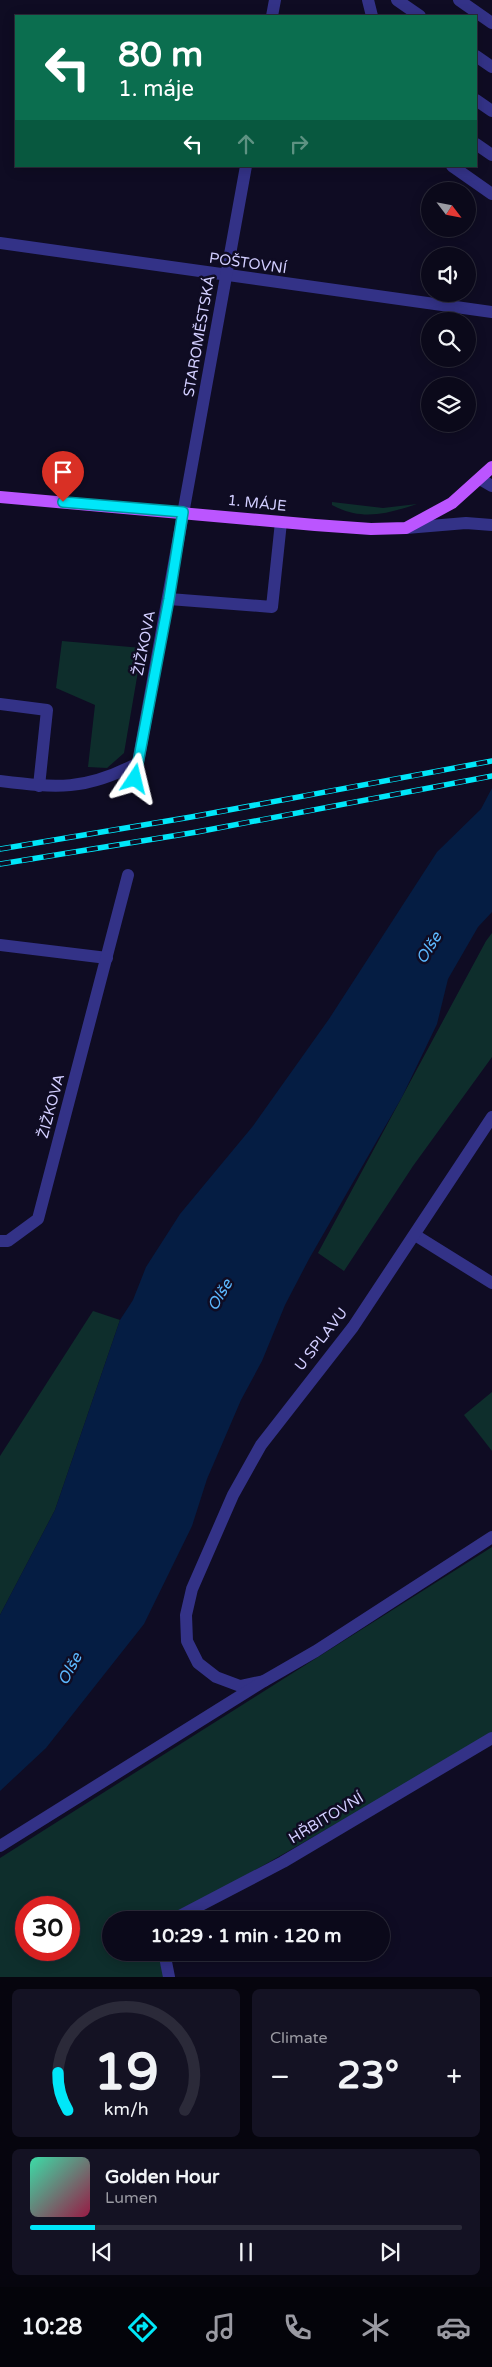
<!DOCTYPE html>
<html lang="en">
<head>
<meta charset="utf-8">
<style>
  body { margin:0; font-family:"Varela Round",sans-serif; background:#141223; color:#f1f3f6; height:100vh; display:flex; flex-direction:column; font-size:19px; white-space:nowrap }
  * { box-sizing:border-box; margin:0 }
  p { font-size:16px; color:#9a9aa2 }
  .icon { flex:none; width:28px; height:28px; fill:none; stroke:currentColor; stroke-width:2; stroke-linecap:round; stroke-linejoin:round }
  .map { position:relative; height:1977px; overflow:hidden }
  .panel { display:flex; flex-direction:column; gap:12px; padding:12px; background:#06050e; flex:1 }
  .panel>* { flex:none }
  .banner { position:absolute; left:15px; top:15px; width:462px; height:152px; border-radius:0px; box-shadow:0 2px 12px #0003,0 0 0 1px #2b2a39; background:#0b6e4f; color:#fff; overflow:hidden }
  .needle { width:32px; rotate:122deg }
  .buttons { position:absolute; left:421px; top:182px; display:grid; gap:10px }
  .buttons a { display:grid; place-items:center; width:55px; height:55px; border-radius:50%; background:#0b091a; box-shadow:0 2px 12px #0003,0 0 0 1px #2b2a39; font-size:25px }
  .speed { position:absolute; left:15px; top:1896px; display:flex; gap:10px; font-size:25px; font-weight:700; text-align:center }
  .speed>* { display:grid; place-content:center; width:65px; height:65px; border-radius:50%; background:#0b091a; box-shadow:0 2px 12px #0003,0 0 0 1px #2b2a39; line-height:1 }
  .speed .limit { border:8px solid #d22; background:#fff; color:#111 }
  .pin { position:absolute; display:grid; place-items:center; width:42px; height:42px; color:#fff; margin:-51px -21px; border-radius:50% 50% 50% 0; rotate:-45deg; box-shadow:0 0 5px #0007 }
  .pin .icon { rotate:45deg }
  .me { position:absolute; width:55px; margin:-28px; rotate:10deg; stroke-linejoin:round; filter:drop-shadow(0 0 4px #0008) }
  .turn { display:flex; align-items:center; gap:18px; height:105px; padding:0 20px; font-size:22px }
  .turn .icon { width:65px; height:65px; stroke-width:2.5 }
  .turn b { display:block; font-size:35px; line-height:42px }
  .lanes { display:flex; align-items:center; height:48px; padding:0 20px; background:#0003; justify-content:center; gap:25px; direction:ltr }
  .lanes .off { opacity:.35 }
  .big { font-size:38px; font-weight:700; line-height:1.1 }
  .panel .tile { flex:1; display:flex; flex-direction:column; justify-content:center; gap:8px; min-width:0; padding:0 18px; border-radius:8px; background:#141223 }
  .panel .dial { align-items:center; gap:0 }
  .dial svg { height:130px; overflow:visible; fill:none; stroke:#2b2a39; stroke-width:7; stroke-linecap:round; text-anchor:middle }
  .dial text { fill:#f1f3f6; stroke:none }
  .song { display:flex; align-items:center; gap:15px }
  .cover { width:60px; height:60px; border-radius:8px; background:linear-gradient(135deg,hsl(160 70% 55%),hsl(340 70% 35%)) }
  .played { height:5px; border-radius:2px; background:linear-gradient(90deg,#00e7f9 15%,#2b2a39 15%) }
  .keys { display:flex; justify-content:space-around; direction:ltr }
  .heat { display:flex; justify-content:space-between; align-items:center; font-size:28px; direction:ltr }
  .panel .tiles { flex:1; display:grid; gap:12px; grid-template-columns:1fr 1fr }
  .tile:last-child { grid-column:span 2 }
  .trip { position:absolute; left:102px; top:1911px; width:288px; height:50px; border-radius:25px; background:#0b091a; box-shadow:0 2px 12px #0003,0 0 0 1px #2b2a39; font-weight:700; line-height:50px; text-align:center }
  .tab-bar { display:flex; height:80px; justify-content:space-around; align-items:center; background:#04040a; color:#9a9aa2 }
  .tab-bar .icon { width:35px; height:35px }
  .tab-bar .on { color:#00e7f9 }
  .tab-bar b { font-size:22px; color:#f1f3f6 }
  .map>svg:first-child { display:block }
  .green { fill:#0e2e2c; fill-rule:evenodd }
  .water { fill:#051d43 }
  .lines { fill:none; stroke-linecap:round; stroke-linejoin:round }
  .minor { stroke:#333287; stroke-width:12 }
  .major { stroke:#b5f; stroke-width:12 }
  .rail-casing { stroke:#00e7f9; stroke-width:5.5 }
  .rail { stroke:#0f0c23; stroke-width:4; stroke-dasharray:11; stroke-linecap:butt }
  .route-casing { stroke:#0096a2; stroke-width:12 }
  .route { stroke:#00e7f9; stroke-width:9 }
  .labels { text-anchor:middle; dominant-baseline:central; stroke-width:5; stroke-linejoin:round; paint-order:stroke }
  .street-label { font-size:15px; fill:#d2ceff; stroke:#0f0c23 }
  .water-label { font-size:16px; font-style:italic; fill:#5cb8ff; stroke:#0f0c23 }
</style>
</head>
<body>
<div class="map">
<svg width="492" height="1977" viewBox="0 0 492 1977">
  <rect width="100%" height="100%" fill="#0f0c23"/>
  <g class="green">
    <path d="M332,502L383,508L417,504C387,514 361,521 332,505Z"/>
    <polygon points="62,641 142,648 124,753 107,768 88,767 95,705 56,688"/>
    <polygon points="492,933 492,1057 413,1166 344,1271 318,1253 486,941"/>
    <polygon points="93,1311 120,1320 55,1510 0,1615 0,1456"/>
    <polygon points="492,1392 492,1451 464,1415"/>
    <path d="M492,1547V1735L236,1881L160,1920H111V1952L157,1953L165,1977H0V1858ZM26,1908H69V1950H26Z"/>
  </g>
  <polygon class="water" points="492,788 492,912 478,927 448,979 437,1024 402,1097 309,1259 285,1305 262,1361 241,1400 207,1479 192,1526 144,1624 46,1748 0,1791 0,1615 55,1510 120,1320 133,1300 146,1267 180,1214 253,1126 329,1019 437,852 481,809"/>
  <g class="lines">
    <g class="minor">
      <polyline points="368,0 372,16"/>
      <polyline points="397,0 420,16"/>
      <polyline points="459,0 492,23"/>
      <polyline points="272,16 275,0"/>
      <polyline points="476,56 492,67"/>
      <polyline points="476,100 492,111"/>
      <polyline points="476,144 492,155"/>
      <polyline points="452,166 492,194"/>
      <polyline points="0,243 492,312"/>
      <polyline points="480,479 492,486"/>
      <polyline points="406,528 466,523 492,525"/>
      <polyline points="169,599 272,607 281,522"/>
      <polyline points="0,704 47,710 39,786"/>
      <polyline points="135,779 246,166"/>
      <path d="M0,781C57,788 85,791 138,763"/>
      <polyline points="0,945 107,958"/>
      <polyline points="415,1235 492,1283"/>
      <polyline points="0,1241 8,1241 38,1219 128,875"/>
      <polyline points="264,1681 240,1686 216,1677 198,1663 187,1641 186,1615 192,1589 233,1495 261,1445 353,1327 492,1117"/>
      <polyline points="0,1846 264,1681 316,1651 492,1537"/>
      <polyline points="172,1920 283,1862 492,1738"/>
      <polyline points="164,1952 169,1977"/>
    </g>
    <polyline class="major" points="0,497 315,525 371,529 406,528 452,503 492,467"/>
    <g class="rail-casing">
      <g id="rail">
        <polyline points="0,849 191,817 492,761"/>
        <polyline points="0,864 197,832 492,776"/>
      </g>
    </g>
    <use href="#rail" class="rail"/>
  </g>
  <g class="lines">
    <g class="route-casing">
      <polyline id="route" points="63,502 183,512 169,599 135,779"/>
    </g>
    <use href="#route" class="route"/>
  </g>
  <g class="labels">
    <g class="street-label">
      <text transform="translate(248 263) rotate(8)">POŠTOVNÍ</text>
      <text transform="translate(199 336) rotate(-80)">STAROMĚSTSKÁ</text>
      <text transform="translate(257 503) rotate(6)">1. MÁJE</text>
      <text transform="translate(144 643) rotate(-79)">ŽIŽKOVA</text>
      <text transform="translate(51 1106) rotate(-75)">ŽIŽKOVA</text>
      <text transform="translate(321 1339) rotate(-52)">U SPLAVU</text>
      <text transform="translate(326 1818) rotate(-31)">HŘBITOVNÍ</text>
    </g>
    <g class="water-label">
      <text transform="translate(429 948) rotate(-58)">Olše</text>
      <text transform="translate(220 1295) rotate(-59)">Olše</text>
      <text transform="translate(70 1669) rotate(-62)">Olše</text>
    </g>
  </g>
</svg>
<div class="buttons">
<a><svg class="needle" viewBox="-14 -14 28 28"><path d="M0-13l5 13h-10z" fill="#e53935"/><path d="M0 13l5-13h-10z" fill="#9a9aa2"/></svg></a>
<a><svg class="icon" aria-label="sound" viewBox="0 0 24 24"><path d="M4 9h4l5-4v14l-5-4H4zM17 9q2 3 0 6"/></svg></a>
<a><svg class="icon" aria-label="search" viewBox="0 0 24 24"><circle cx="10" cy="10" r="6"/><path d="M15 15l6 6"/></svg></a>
<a><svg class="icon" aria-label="layers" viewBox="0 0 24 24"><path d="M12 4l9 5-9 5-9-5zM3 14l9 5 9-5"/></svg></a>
</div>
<div class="speed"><div class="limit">30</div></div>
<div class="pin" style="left:63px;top:502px;background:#d93025"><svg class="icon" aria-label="arrive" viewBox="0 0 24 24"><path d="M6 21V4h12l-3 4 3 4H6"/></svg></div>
<svg class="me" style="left:135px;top:779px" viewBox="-20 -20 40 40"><path d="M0-17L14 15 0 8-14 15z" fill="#00e7f9" stroke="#fff" stroke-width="4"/></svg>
<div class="trip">10:29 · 1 min · 120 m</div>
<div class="banner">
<div class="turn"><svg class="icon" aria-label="left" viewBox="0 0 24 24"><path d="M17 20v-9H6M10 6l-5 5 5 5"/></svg><div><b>80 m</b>1. máje</div></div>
<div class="lanes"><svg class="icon" aria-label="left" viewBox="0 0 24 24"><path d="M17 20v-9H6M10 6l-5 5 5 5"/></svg><svg class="icon off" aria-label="ahead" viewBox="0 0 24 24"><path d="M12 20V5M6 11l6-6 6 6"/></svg><svg class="icon off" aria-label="right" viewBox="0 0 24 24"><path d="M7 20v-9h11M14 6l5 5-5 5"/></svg></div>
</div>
</div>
<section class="panel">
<div class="tiles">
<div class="tile dial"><svg viewBox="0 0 100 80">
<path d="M14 69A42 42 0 1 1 86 69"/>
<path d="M14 69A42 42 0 0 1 8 46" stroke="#00e7f9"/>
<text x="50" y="56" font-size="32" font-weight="700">19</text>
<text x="50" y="72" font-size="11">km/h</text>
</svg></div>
<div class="tile"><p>Climate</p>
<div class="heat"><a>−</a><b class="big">23°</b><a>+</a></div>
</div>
<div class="tile">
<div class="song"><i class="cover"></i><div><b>Golden Hour</b><p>Lumen</p></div></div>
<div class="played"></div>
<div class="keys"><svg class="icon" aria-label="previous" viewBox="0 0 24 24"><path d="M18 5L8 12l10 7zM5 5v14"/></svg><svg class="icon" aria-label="pause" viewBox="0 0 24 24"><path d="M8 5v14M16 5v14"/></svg><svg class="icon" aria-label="next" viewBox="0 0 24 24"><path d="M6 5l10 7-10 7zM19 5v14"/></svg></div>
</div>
</div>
</section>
<nav class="tab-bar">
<b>10:28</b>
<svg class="icon on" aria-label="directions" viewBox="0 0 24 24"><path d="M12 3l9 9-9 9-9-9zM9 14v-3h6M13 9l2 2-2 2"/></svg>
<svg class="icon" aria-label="music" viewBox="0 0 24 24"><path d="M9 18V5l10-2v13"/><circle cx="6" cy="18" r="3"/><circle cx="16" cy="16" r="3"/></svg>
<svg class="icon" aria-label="phone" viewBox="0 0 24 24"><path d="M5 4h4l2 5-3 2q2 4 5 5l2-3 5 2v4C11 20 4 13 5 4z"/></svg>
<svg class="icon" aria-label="climate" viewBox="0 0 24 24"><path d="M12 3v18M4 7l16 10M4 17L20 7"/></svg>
<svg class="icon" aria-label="car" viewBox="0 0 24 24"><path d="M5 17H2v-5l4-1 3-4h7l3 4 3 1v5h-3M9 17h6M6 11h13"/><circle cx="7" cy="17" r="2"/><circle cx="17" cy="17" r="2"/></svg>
</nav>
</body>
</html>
